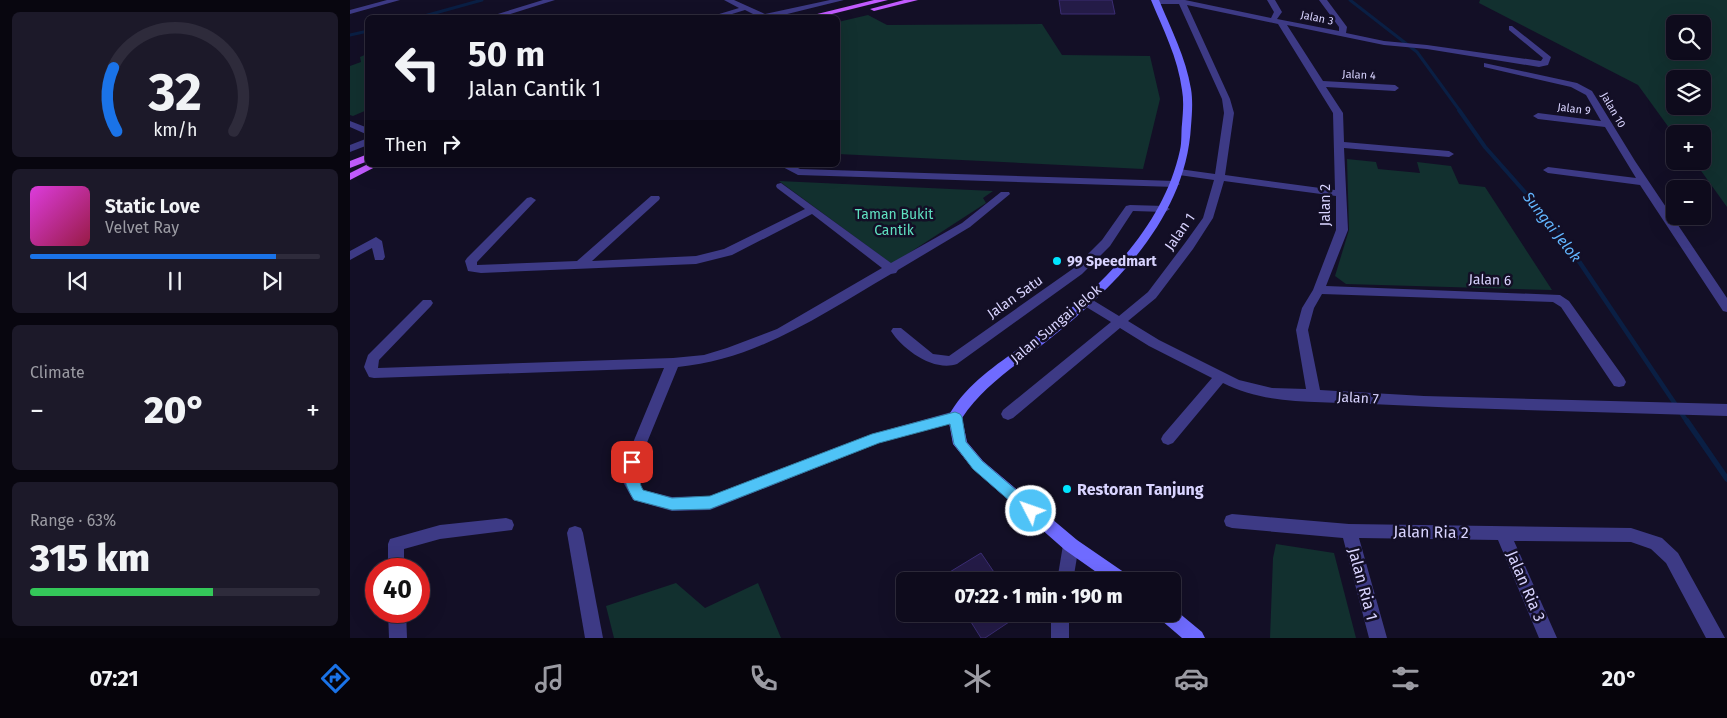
<!DOCTYPE html>
<html lang="en">
<head>
<meta charset="utf-8">
<style>
  body { margin:0; font-family:"Fira Sans",sans-serif; background:#1c1929; color:#f1f3f6; height:100vh; display:flex; flex-direction:column; font-size:19px; white-space:nowrap }
  * { box-sizing:border-box; margin:0 }
  p { font-size:16px; color:#9b9ba3 }
  .icon { flex:none; width:28px; height:28px; fill:none; stroke:currentColor; stroke-width:2; stroke-linecap:round; stroke-linejoin:round }
  .map { position:relative; flex:1; overflow:hidden }
  .details { display:flex; flex-direction:column; gap:12px; padding:12px; background:#08060f; width:350px }
  .details>* { flex:none }
  .hud { position:absolute; left:15px; top:15px; width:475px; height:152px; border-radius:8px; box-shadow:0 5px 20px #0002,0 0 0 1px #2e2b3b; background:#0e0b1c; color:#f1f3f6; overflow:hidden }
  .buttons { position:absolute; left:1316px; top:15px; display:grid; gap:10px }
  .buttons a { display:grid; place-items:center; width:45px; height:45px; border-radius:8px; background:#0e0b1c; box-shadow:0 5px 20px #0002,0 0 0 1px #2e2b3b; font-size:25px }
  .speed { position:absolute; left:15px; top:558px; display:flex; gap:10px; font-size:25px; font-weight:700; text-align:center }
  .speed>* { display:grid; place-content:center; width:65px; height:65px; border-radius:50%; background:#0e0b1c; box-shadow:0 5px 20px #0002,0 0 0 1px #2e2b3b; line-height:1 }
  .speed .limit { border:8px solid #d22; background:#fff; color:#111 }
  .pin { position:absolute; display:grid; place-items:center; width:42px; height:42px; color:#fff; margin:-21px; border-radius:10px; box-shadow:0 2px 8px #0006 }
  .me { position:absolute; width:55px; margin:-28px; rotate:311deg; stroke-linejoin:round; filter:drop-shadow(0 0 4px #0008) }
  .turn { display:flex; align-items:center; gap:18px; height:105px; padding:0 20px; font-size:22px }
  .turn .icon { width:65px; height:65px; stroke-width:2.5 }
  .turn b { display:block; font-size:35px; line-height:42px }
  .then { display:flex; align-items:center; height:48px; padding:0 20px; background:#0003; gap:10px; font-size:19px }
  .big { font-size:38px; font-weight:800; line-height:1.1 }
  .details .tile { flex:1; display:flex; flex-direction:column; justify-content:center; gap:8px; min-width:0; padding:0 18px; border-radius:8px; background:#1c1929 }
  .details .dial { align-items:center; gap:0 }
  .dial svg { height:130px; overflow:visible; fill:none; stroke:#2e2b3b; stroke-width:7; stroke-linecap:round; text-anchor:middle }
  .dial text { fill:#f1f3f6; stroke:none }
  .song { display:flex; align-items:center; gap:15px }
  .cover { width:60px; height:60px; border-radius:8px; background:linear-gradient(135deg,hsl(300 70% 55%),hsl(340 70% 35%)) }
  .played { height:5px; border-radius:2px; background:linear-gradient(90deg,#1a73e8 85%,#2e2b3b 85%) }
  .keys { display:flex; justify-content:space-around; direction:ltr }
  .heat { display:flex; justify-content:space-between; align-items:center; font-size:28px; direction:ltr }
  .charge { height:8px; border-radius:4px; background:linear-gradient(90deg,#34c759 63%,#2e2b3b 0) }
  .trip { position:absolute; left:546px; top:572px; width:285px; height:50px; border-radius:8px; background:#0e0b1c; box-shadow:0 5px 20px #0002,0 0 0 1px #2e2b3b; font-weight:800; line-height:50px; text-align:center }
  .dock { display:flex; height:80px; justify-content:space-around; align-items:center; background:#06040b; color:#9b9ba3 }
  .dock .icon { width:35px; height:35px }
  .dock .on { color:#1a73e8 }
  .dock b { font-size:22px; color:#f1f3f6 }
  main { display:flex; flex:1; min-height:0 }
  .map>svg:first-child { display:block }
  .green { fill:#12302f; fill-rule:evenodd }
  .lines { fill:none; stroke-linecap:round; stroke-linejoin:round }
  .stream-far3 { stroke:#0a1f44; stroke-width:3 }
  .stream-far2 { stroke:#0a1f44; stroke-width:4 }
  .stream-far1 { stroke:#0a1f44; stroke-width:4.5 }
  .stream { stroke:#0a1f44; stroke-width:5.5 }
  .building { fill:#241b47; stroke:#3b2d73 }
  .street { fill:#3d3a85; fill-rule:evenodd }
  .secondary { fill:#6f6bff; fill-rule:evenodd }
  .primary { fill:#c25bff; fill-rule:evenodd }
  .route { fill:#4fc3f7; stroke:#337fa1 }
  .poi-dot { fill:#00e5ff; stroke:#130f26; stroke-width:2 }
  .labels { text-anchor:middle; dominant-baseline:central; stroke-width:5; stroke-linejoin:round; paint-order:stroke }
  .far-street-label { font-size:11px; fill:#d9d4ff; stroke:#130f26 }
  .street-label { font-size:14px; fill:#d9d4ff; stroke:#130f26 }
  .park-label { font-size:14px; fill:#5fe0c0; stroke:#130f26 }
  .poi-label { font-size:14px; font-weight:bold; fill:#d9d4ff; stroke:#130f26; text-anchor:start }
  .water-label { font-size:15px; font-style:italic; fill:#62b6ff; stroke:#130f26 }
  .near-poi-label { font-size:16px; font-weight:bold; fill:#d9d4ff; stroke:#130f26; text-anchor:start }
  .near-street-label { font-size:16px; fill:#d9d4ff; stroke:#130f26 }
</style>
</head>
<body>
<main>
<section class="details">
<div class="tile dial"><svg viewBox="0 0 100 80">
<path d="M14 69A42 42 0 1 1 86 69"/>
<path d="M14 69A42 42 0 0 1 12 30" stroke="#1a73e8"/>
<text x="50" y="56" font-size="32" font-weight="700">32</text>
<text x="50" y="72" font-size="11">km/h</text>
</svg></div>
<div class="tile">
<div class="song"><i class="cover"></i><div><b>Static Love</b><p>Velvet Ray</p></div></div>
<div class="played"></div>
<div class="keys"><svg class="icon" aria-label="previous" viewBox="0 0 24 24"><path d="M18 5L8 12l10 7zM5 5v14"/></svg><svg class="icon" aria-label="pause" viewBox="0 0 24 24"><path d="M8 5v14M16 5v14"/></svg><svg class="icon" aria-label="next" viewBox="0 0 24 24"><path d="M6 5l10 7-10 7zM19 5v14"/></svg></div>
</div>
<div class="tile"><p>Climate</p>
<div class="heat"><a>−</a><b class="big">20°</b><a>+</a></div>
</div>
<div class="tile"><p>Range · 63%</p><b class="big">315 km</b><div class="charge"></div></div>
</section>
<div class="map">
<svg width="1377" height="638" viewBox="0 0 1377 638">
  <rect width="100%" height="100%" fill="#130f26"/>
  <g class="green">
    <path d="M1130,0H1377V207L1344,161H1352V134H1325V136L1288,85L1129,3ZM1325,24H1352V51H1325ZM1325,79H1352V106H1325Z"/>
    <polygon points="518,15 537,25 692,24 712,55 800,56 810,99 793,169 488,154 488,22"/>
    <polygon points="17,54 17,110 3,116 0,115 0,66 11,62 10,57"/>
    <polygon points="997,159 1026,162 1028,169 1070,173 1067,162 1101,166 1109,184 1135,187 1202,290 996,284 985,276 999,230"/>
    <polygon points="429,181 643,191 633,198 636,203 542,264"/>
    <polygon points="926,544 984,553 1006,638 920,638 923,558"/>
    <polygon points="326,583 355,608 408,583 431,638 264,638 256,606"/>
  </g>
  <g class="lines">
    <g class="stream-far3">
      <polyline points="1000,0 1067,52 1110,111"/>
      <polyline points="67,18 132,0"/>
      <polyline points="0,35 18,31"/>
    </g>
    <polyline class="stream-far2" points="1109,110 1135,147 1205,226 1221,250"/>
    <polyline class="stream-far1" points="1220,248 1338,423"/>
    <polyline class="stream" points="1337,421 1377,479"/>
  </g>
  <g class="building">
    <polygon points="709,0 762,0 765,14 711,14"/>
    <polygon points="631,553 650,581 585,581"/>
    <polygon points="616,614 671,614 635,638 631,638"/>
  </g>
  <g class="lines">
    <g class="street">
      <polygon points="37,0 50,0 0,14 0,10"/>
      <polygon points="193,0 205,0 148,18 135,18"/>
      <polygon points="374,0 384,0 415,14 480,0 494,0 421,18 411,18 395,10 369,18 356,18 389,8"/>
      <path d="M803,0H835L921,18L924,12L917,0H925L932,12L927,19L989,31V27L969,0H977L997,27L996,33L1034,41L1077,45L1191,61L1193,58L1159,30V26H1162L1201,57L1198,65L1189,67L1077,49L1034,45L937,25L973,81L1045,85L1049,88L1045,91L976,87L993,113L994,142L1099,151L1104,154L1099,157L994,148L998,230L976,286L1210,295L1219,301L1274,378L1276,382L1274,386L1269,387L1264,386L1211,307L1203,302L972,294L964,308L958,330L970,390L1074,396L1377,404V416C1259,412 1140,410 1021,404C973,401 917,406 873,383L823,443L818,445L813,443L811,439L813,435L862,378L799,346L770,328L663,418L658,420L653,418L651,414L653,410L761,322L733,305L731,302L733,299H741L769,316L798,292L835,243L853,218L864,180L829,175L824,172L829,169L865,174L874,113L872,99L829,4H806L802,2ZM837,5L928,24L983,113L985,190L875,175L884,113L880,99ZM874,181L986,196V230L963,290L952,308L946,330L956,389L922,388L889,380L809,340L778,321L806,298L843,249L863,218Z"/>
      <polygon points="1134,63 1227,83 1242,91 1285,161 1377,298 1377,312 1373,311 1290,185 1198,173 1193,170 1198,167 1286,178 1255,127 1188,119 1183,116 1188,113 1251,121 1236,95 1221,87 1134,67"/>
      <polygon points="0,121 18,128 18,135 0,127"/>
      <polygon points="18,138 18,145 0,152 0,145"/>
      <polygon points="429,165 442,165 450,169 825,181 830,184 825,187 448,175"/>
      <path d="M431,183L541,263L612,223L651,192H659L660,194L620,227L548,270L546,273L541,274C474,313 407,360 328,367L289,462V481L293,490L322,497L360,496L522,434L605,411L610,413L612,417L610,421L529,443L360,510L322,511L283,500L273,482L275,462L314,368L24,378L19,377L14,367L18,355L73,300H81L83,303L81,306L29,360L28,368L323,358L354,355L377,348L427,329L532,268L462,214L382,255L346,264L131,273L118,271L115,261L117,258L177,198L181,197L186,200L127,262V265L227,261L301,196H309L310,198L309,200L242,261L346,256L374,249L455,209L427,188L426,186L427,184Z"/>
      <path d="M780,205L815,206L820,209L815,212L783,211L760,246L732,274L607,364C584,372 553,350 541,331L543,328H551L583,354L599,356L724,268L752,240L776,206Z"/>
      <polygon points="26,237 32,241 35,257 33,260 25,260 22,248 0,260 0,251"/>
      <polygon points="882,514 999,524 1281,528 1312,538 1328,553 1375,638 1356,638 1316,563 1301,549 1281,542 1164,541 1207,638 1189,638 1148,540 1009,538 1037,638 1019,638 993,538 882,528 876,526 874,521 876,516"/>
      <polygon points="156,518 162,520 164,525 162,530 90,539 54,549 54,569 38,569 38,544 40,539 90,525"/>
      <polygon points="225,526 231,528 233,533 253,638 235,638 217,533 219,528"/>
      <polygon points="721,538 727,540 729,545 723,581 707,581 713,545 715,540"/>
      <polygon points="38,611 56,611 57,638 39,638"/>
      <rect x="701" y="614" width="18" height="24"/>
    </g>
    <g class="secondary">
      <path d="M801,0H809C821,29 836,58 841,89C843,101 842,114 841,126C836,216 768,284 702,337C671,362 634,384 612,418L617,442L633,461L727,540L778,575L780,581H759L715,550L623,469L603,444L598,417C617,380 658,358 690,333C751,287 813,228 830,150C832,142 831,132 832,124C833,112 834,101 832,90C828,58 813,29 801,0Z"/>
      <polygon points="823,608 852,632 855,638 832,638 811,620 808,614 822,614"/>
    </g>
    <g class="primary">
      <polygon points="524,0 538,0 466,18 451,18"/>
      <polygon points="554,0 568,0 524,11 520,9"/>
      <polygon points="18,154 18,161 0,168 0,161"/>
      <polygon points="18,164 29,165 0,180 0,173"/>
    </g>
  </g>
  <path class="route" d="M605,412L610,414L612,417L616,442L632,461L686,507L688,511L686,515L681,517L676,515L623,469L604,444L600,424L529,443L360,509L322,510L288,501L284,500C276,487 270,473 277,458L282,457L287,458C292,469 286,478 293,490L322,498L360,496L522,434Z"/>
  <g class="poi-dot">
    <circle cx="707" cy="261" r="5"/>
    <circle cx="717" cy="489" r="5"/>
  </g>
  <g class="labels">
    <g class="far-street-label">
      <text transform="translate(967 18) rotate(12)">Jalan 3</text>
      <text transform="translate(1009 75) rotate(3)">Jalan 4</text>
      <text transform="translate(1224 109) rotate(7)">Jalan 9</text>
      <text transform="translate(1263 110) rotate(60)">Jalan 10</text>
    </g>
    <g class="street-label">
      <text transform="translate(975 205) rotate(-90)">Jalan 2</text>
      <text transform="translate(830 232) rotate(-55)">Jalan 1</text>
      <text transform="translate(1140 280) rotate(2)">Jalan 6</text>
      <text transform="translate(665 297) rotate(-35)">Jalan Satu</text>
      <text transform="translate(706 324) rotate(-40)">Jalan Sungai Jelok</text>
      <text transform="translate(1008 398) rotate(3)">Jalan 7</text>
    </g>
    <g class="park-label">
      <text x="544" y="214">Taman Bukit<tspan x="544" dy="16">Cantik</tspan></text>
    </g>
    <g class="poi-label">
      <text x="717" y="261">99 Speedmart</text>
    </g>
    <g class="water-label">
      <text transform="translate(1202 227) rotate(52)">Sungai Jelok</text>
    </g>
    <g class="near-poi-label">
      <text x="727" y="489">Restoran Tanjung</text>
    </g>
    <g class="near-street-label">
      <text transform="translate(1081 532) rotate(1)">Jalan Ria 2</text>
      <text transform="translate(1013 584) rotate(75)">Jalan Ria 1</text>
      <text transform="translate(1176 586) rotate(67)">Jalan Ria 3</text>
    </g>
  </g>
</svg>
<div class="buttons">
<a><svg class="icon" aria-label="search" viewBox="0 0 24 24"><circle cx="10" cy="10" r="6"/><path d="M15 15l6 6"/></svg></a>
<a><svg class="icon" aria-label="layers" viewBox="0 0 24 24"><path d="M12 4l9 5-9 5-9-5zM3 14l9 5 9-5"/></svg></a>
<a>+</a>
<a>−</a>
</div>
<div class="speed"><div class="limit">40</div></div>
<div class="pin" style="left:282px;top:462px;background:#d93025"><svg class="icon" aria-label="arrive" viewBox="0 0 24 24"><path d="M6 21V4h12l-3 4 3 4H6"/></svg></div>
<svg class="me" style="left:681px;top:511px" viewBox="-20 -20 40 40"><circle r="17" fill="#4fc3f7" stroke="#fff" stroke-width="3"/><path d="M0-11L8 9 0 5-8 9z" fill="#fff"/></svg>
<div class="trip">07:22 · 1 min · 190 m</div>
<div class="hud">
<div class="turn"><svg class="icon" aria-label="left" viewBox="0 0 24 24"><path d="M17 20v-9H6M10 6l-5 5 5 5"/></svg><div><b>50 m</b>Jalan Cantik 1</div></div>
<div class="then">Then<svg class="icon" aria-label="right" viewBox="0 0 24 24"><path d="M7 20v-9h11M14 6l5 5-5 5"/></svg></div>
</div>
</div>
</main>
<nav class="dock">
<b>07:21</b>
<svg class="icon on" aria-label="directions" viewBox="0 0 24 24"><path d="M12 3l9 9-9 9-9-9zM9 14v-3h6M13 9l2 2-2 2"/></svg>
<svg class="icon" aria-label="music" viewBox="0 0 24 24"><path d="M9 18V5l10-2v13"/><circle cx="6" cy="18" r="3"/><circle cx="16" cy="16" r="3"/></svg>
<svg class="icon" aria-label="phone" viewBox="0 0 24 24"><path d="M5 4h4l2 5-3 2q2 4 5 5l2-3 5 2v4C11 20 4 13 5 4z"/></svg>
<svg class="icon" aria-label="climate" viewBox="0 0 24 24"><path d="M12 3v18M4 7l16 10M4 17L20 7"/></svg>
<svg class="icon" aria-label="car" viewBox="0 0 24 24"><path d="M5 17H2v-5l4-1 3-4h7l3 4 3 1v5h-3M9 17h6M6 11h13"/><circle cx="7" cy="17" r="2"/><circle cx="17" cy="17" r="2"/></svg>
<svg class="icon" aria-label="filters" viewBox="0 0 24 24"><path d="M4 7h16M4 17h16"/><circle cx="9" cy="7" r="2"/><circle cx="15" cy="17" r="2"/></svg>
<b>20°</b>
</nav>
</body>
</html>
